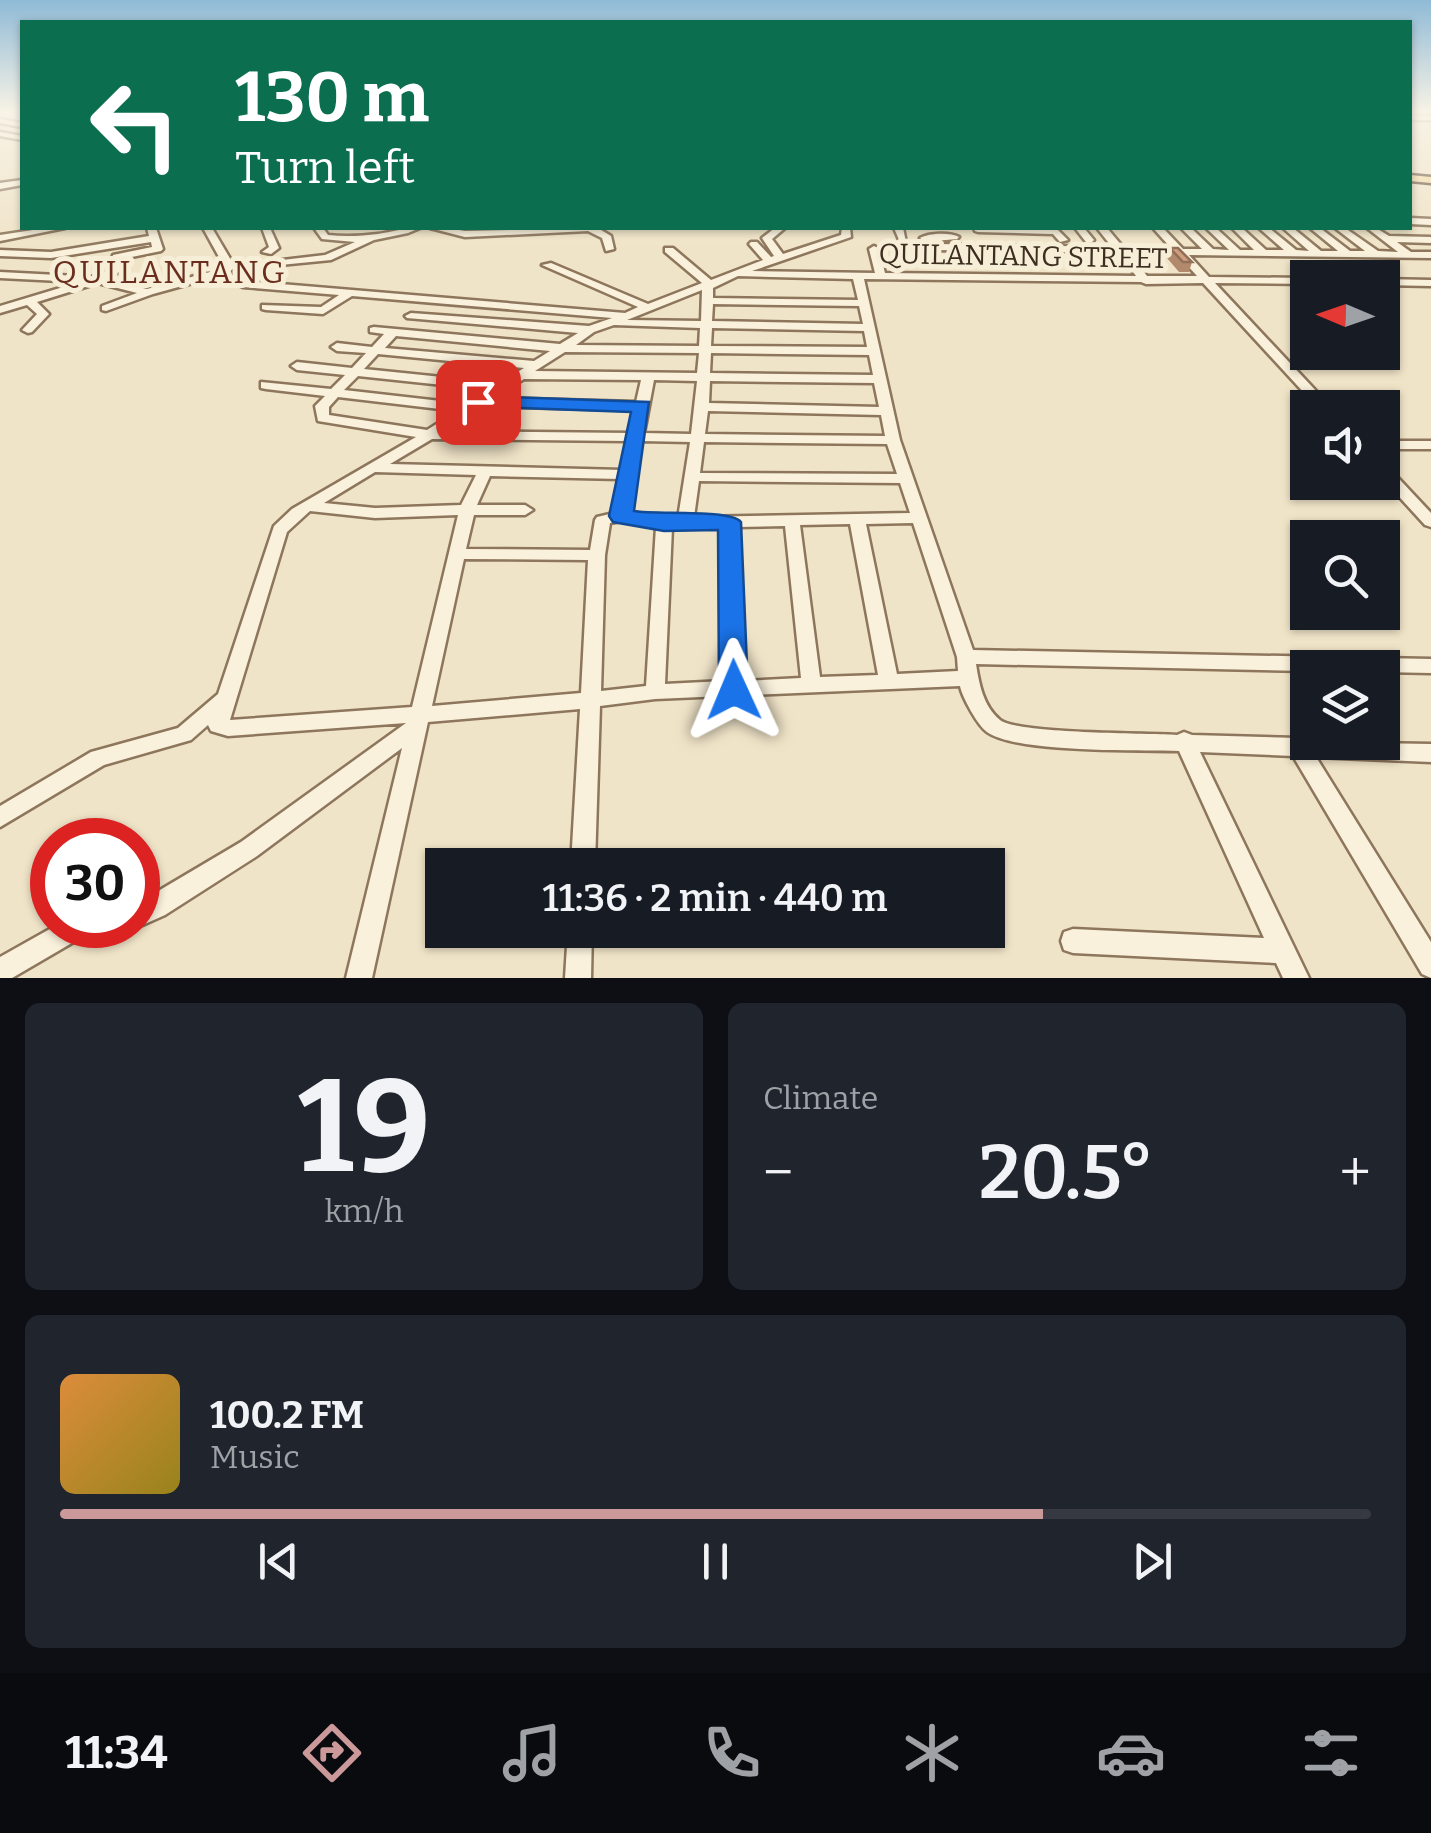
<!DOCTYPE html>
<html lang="en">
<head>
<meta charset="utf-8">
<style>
  body { margin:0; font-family:Bitter,serif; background:#20242c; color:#f1f3f6; height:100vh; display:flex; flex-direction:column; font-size:38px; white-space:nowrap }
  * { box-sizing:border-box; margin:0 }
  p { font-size:32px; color:#9ea1a6 }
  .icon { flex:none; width:55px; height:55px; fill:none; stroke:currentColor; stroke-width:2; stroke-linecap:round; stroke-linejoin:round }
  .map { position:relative; height:978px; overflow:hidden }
  .drawer { display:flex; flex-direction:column; gap:25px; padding:25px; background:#0d0f14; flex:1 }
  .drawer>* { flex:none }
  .guide { position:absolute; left:20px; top:20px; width:1392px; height:210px; border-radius:0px; box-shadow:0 2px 8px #0004; background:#0b6e4f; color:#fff; overflow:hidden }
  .needle { width:65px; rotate:272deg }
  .controls { position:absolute; left:1290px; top:260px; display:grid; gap:20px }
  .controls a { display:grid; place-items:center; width:110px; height:110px; border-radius:0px; background:#171b24; box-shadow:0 2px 8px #0004; font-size:50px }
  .speed { position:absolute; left:30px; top:818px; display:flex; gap:20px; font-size:50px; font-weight:700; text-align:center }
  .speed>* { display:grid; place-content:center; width:130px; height:130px; border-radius:50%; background:#171b24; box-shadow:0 2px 8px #0004; line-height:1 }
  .speed .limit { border:15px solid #d22; background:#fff; color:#111 }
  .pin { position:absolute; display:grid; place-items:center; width:85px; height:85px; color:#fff; margin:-42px; border-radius:20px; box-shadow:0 5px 15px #0006 }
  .me { position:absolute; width:110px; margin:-55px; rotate:359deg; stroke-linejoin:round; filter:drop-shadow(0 0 8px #0008) }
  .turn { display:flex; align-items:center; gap:35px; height:210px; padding:0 50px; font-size:45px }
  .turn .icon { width:130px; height:130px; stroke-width:2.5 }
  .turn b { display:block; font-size:70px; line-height:85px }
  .big { font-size:75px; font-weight:600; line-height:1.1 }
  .drawer .card { flex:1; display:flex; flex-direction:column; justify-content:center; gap:15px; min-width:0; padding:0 35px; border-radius:15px; background:#20242c }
  .drawer .dial { align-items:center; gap:0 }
  .dial b { font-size:130px; line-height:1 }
  .song { display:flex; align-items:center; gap:30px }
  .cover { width:120px; height:120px; border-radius:15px; background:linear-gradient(135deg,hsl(30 70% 55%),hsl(50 70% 35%)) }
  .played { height:10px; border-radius:5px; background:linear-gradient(90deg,#cc999b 75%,#363941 75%) }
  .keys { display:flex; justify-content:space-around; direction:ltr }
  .heat { display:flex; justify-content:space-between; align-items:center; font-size:55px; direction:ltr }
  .drawer .tiles { flex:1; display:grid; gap:25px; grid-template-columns:1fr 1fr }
  .card:last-child { grid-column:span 2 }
  .trip { position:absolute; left:425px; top:848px; width:580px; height:100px; border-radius:0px; background:#171b24; box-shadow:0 2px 8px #0004; font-weight:600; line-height:100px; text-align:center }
  .tabs { display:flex; height:160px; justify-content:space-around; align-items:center; background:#090b0e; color:#9ea1a6 }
  .tabs .icon { width:70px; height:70px }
  .tabs .active { color:#cc999b }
  .tabs b { font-size:45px; color:#f1f3f6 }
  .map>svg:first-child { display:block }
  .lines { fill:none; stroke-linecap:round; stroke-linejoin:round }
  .minor-casing { stroke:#8d765c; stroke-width:5 }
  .major-casing { stroke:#5b4430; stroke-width:5 }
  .minor { fill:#faf1dc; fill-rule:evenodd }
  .major { fill:#f3d9a0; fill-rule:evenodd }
  .wall { fill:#b2896c }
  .building { fill:#cf9f7d; stroke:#916f58; stroke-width:2.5 }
  .route { fill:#1a73e8; stroke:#114b97; stroke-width:2.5 }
  .labels { text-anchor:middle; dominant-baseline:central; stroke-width:10; stroke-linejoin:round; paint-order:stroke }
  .far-street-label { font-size:28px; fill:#3d2e20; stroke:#f7eed8 }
  .far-quarter-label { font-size:32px; letter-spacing:2.5px; fill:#6b2e1e; stroke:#f7eed8 }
</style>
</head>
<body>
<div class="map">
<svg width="1431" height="978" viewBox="0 0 1431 978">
  <rect width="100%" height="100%" fill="#f0e4c8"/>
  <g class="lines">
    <g class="minor-casing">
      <g id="minor">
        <rect x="1410" y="116" width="21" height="4"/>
        <polygon points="0,119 22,123 22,127 0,123"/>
        <polygon points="0,132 22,136 22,140 0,136"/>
        <polygon points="22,180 22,185 0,189 0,183"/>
        <polygon points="1410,218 1431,219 1431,225 1410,224"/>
        <polygon points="46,228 65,228 0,241 0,235"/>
        <path d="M147,228H156L163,249L161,251L122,259L119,272L107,279L147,289L221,269L224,266L203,228H212L235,267L228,273L245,281L625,313L638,307L542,265L551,263L648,304L702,283L665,252V248H673L711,280L763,260L749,244L751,242H757L771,257L774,256L762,238L775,228H785L772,239L783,254L841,235L842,228H850L851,237L752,271L875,273L869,249L874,246L879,249L885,273L1136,276L1123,258L1128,255L1132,256L1147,276H1197L1177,254L935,250L920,238C929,233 950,232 959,237L957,239L934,241L938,244L1112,247L1097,228H1107L1123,247L1171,248L1153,228H1163L1183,249H1202L1181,228H1191L1213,249L1229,250L1206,228H1216L1240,250H1254L1232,228H1242L1266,250H1284L1259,228H1269L1296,250L1309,251L1283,228H1293L1321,251H1338L1310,228H1320L1350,251H1365L1335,228H1345L1378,251L1398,252L1367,228H1376L1389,236L1431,237V243L1397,242L1411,252H1431V258L1189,255L1209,277L1308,278V284L1215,283L1332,408H1318L1203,283L1146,284L1141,282L864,279L900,440L973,650L1431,659V673L1382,672V668H1308V671L976,664C979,683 983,706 1000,720C1018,734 1146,733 1177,735L1184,732L1192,735L1298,738L1308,740V742L1431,744V762L1316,757L1431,942V978L1422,974L1293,756L1200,752L1309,978H1283L1276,963L1073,953L1064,950L1061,941L1064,932L1073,929L1264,938L1179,751C1138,750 1016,753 987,732C978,726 962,697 960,686L655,699L600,706L595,865H571L580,709L428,722L372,978H346L402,748L257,856L165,915L138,927L134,925H138V903L241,842L406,723L228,736L211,731L208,725L191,740L104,765L0,827V806L91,752L178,728L218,694L274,526L292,509L416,437L318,421L315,406L325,396L266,389L261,388V382L331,389L345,375L297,370L291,366L297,362L352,368L366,353L337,351L331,347L337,343L372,347L384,334L370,332V328L374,327L560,344L578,333L407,318L405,316L411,313L589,326L612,318L352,296L323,314L266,310L262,309V305L321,307L339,295L243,287L218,276L153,294L106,311L102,310V306L137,293L98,283L37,302L49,314L32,332L28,333L22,330L37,314L27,305L0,313V306L80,282L0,278V272L96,277L110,269L113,255L152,247L151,242L51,258L0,256V250L51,252L149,236ZM738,276L853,279L858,300L713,298V288ZM702,290L701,321L627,320ZM713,304L859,306L863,324L712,321ZM614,325L700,328L699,346L576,345L594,332ZM712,328L864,331L867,347L711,346ZM396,336L550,351L534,361L385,348ZM565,352L699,353L697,373L535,371ZM711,353L869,355L873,375L710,373ZM378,354L524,368L500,383L364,369ZM358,376L490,390L467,404L344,390ZM524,379L641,380L636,402L494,398ZM654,380L697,381L691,434L644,433ZM710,381L874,383L879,407L709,403ZM338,397L457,411L427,430L329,415V407ZM482,406L635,410L630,433L444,431ZM708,411L881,415L885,436L705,434ZM432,439L628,441L622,470L390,464ZM642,441L690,442L678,518L629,512ZM704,442L887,444L897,474L700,473ZM375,472L476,475L461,505L375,508L324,503ZM490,476L621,479L614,513L597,517L595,520L590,550L466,549L474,515H525L533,510L525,505H477ZM699,481L900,483L910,513L694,517ZM310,511L375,518L458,515L412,707L230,720L287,532ZM621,521L656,527L646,686L601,691L605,555L610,523ZM913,523L957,657L958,671L897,674L866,524ZM850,524L878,675L820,677L800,525ZM785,526L801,678L743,681L737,527ZM721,527L724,681L665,684L672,528ZM464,559L588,560L581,693L432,706Z"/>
        <polygon points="262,228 270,228 279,248 271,254 262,252 269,247"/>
        <path d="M314,228H323L328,235C345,237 362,236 378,234C393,232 406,227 420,228L408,233L374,240L331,260L270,266V262L274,261L325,255L355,242L322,239Z"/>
        <polygon points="430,228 447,228 465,231 602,228 601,230 611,236 614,249 606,251 602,238 588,231 465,237"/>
        <polygon points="894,228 903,228 906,242 900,242"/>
        <polygon points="974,228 1056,228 1068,240 1060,242 1053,234 978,232 975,231"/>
        <polygon points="1075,228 1084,228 1094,240 1092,242 1086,242"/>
        <polygon points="1382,279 1431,280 1431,286 1382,285"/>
        <rect x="1382" y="441" width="49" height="8"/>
        <polygon points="1382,465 1387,466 1431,513 1431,527 1425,525 1382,478"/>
        <polygon points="57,925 92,925 89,933 12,978 0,978 0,957"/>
        <polygon points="568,930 592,930 591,978 565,978"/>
      </g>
    </g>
    <g class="major-casing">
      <polygon id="major" points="1410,175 1431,177 1431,183 1410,181"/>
    </g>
    <use href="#minor" class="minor"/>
    <use href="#major" class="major"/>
  </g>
  <polygon class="wall" points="1170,248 1192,262 1189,272 1179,272 1167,258"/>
  <polygon class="building" points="1170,248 1178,248 1192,262 1183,262"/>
  <linearGradient id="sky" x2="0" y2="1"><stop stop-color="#8fbad6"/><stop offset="0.45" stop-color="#f8f3e6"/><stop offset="1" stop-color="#f8f3e6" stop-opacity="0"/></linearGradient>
  <rect width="1431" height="249" fill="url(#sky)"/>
  <path class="route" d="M478,396L649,402L634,511C657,515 729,509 741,522L748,690L744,698H723L719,690L718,530L664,531L613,522L609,516L631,412L471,406L469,402Z"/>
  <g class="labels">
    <g class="far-street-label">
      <text transform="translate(1023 256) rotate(1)">QUILANTANG STREET</text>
    </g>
    <g class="far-quarter-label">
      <text x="170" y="272">QUILANTANG</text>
    </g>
  </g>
</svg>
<div class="controls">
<a><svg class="needle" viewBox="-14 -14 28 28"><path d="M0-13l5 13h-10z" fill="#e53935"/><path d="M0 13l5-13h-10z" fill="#9ea1a6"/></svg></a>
<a><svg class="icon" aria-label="sound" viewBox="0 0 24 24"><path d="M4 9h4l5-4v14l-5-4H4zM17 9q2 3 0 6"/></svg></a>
<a><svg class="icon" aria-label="search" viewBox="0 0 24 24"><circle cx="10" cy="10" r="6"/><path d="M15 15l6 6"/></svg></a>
<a><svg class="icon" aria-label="layers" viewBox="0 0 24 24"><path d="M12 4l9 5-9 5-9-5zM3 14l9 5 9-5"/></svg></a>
</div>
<div class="speed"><div class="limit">30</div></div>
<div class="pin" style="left:478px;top:402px;background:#d93025"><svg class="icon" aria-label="arrive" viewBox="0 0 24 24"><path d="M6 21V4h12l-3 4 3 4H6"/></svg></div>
<svg class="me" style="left:734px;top:690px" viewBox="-20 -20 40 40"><path d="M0-17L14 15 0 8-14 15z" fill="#1a73e8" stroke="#fff" stroke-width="4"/></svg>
<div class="trip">11:36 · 2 min · 440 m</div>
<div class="guide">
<div class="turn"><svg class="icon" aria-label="left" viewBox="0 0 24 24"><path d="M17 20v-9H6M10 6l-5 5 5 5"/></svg><div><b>130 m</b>Turn left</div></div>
</div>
</div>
<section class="drawer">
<div class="tiles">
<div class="card dial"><b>19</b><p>km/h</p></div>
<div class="card"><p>Climate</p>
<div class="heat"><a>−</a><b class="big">20.5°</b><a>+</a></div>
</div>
<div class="card">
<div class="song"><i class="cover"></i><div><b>100.2 FM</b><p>Music</p></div></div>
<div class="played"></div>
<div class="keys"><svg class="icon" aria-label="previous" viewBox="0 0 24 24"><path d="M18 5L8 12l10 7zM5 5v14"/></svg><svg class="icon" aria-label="pause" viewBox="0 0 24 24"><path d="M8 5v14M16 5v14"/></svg><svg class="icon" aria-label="next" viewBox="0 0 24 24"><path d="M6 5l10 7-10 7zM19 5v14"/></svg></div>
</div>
</div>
</section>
<nav class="tabs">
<b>11:34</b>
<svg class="icon active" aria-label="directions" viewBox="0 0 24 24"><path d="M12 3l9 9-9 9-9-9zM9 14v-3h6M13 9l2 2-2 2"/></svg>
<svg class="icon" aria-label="music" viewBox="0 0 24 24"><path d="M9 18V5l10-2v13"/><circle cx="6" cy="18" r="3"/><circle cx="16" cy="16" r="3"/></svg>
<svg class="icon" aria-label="phone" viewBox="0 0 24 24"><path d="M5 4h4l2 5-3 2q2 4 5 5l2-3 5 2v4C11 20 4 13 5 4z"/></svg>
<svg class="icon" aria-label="climate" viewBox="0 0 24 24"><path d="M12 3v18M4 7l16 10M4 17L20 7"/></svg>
<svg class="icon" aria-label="car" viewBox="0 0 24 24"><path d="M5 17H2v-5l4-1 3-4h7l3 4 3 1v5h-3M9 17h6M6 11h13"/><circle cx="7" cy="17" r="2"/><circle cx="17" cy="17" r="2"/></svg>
<svg class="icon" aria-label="filters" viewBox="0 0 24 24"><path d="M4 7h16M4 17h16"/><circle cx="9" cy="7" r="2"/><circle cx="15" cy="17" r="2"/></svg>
</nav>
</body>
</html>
